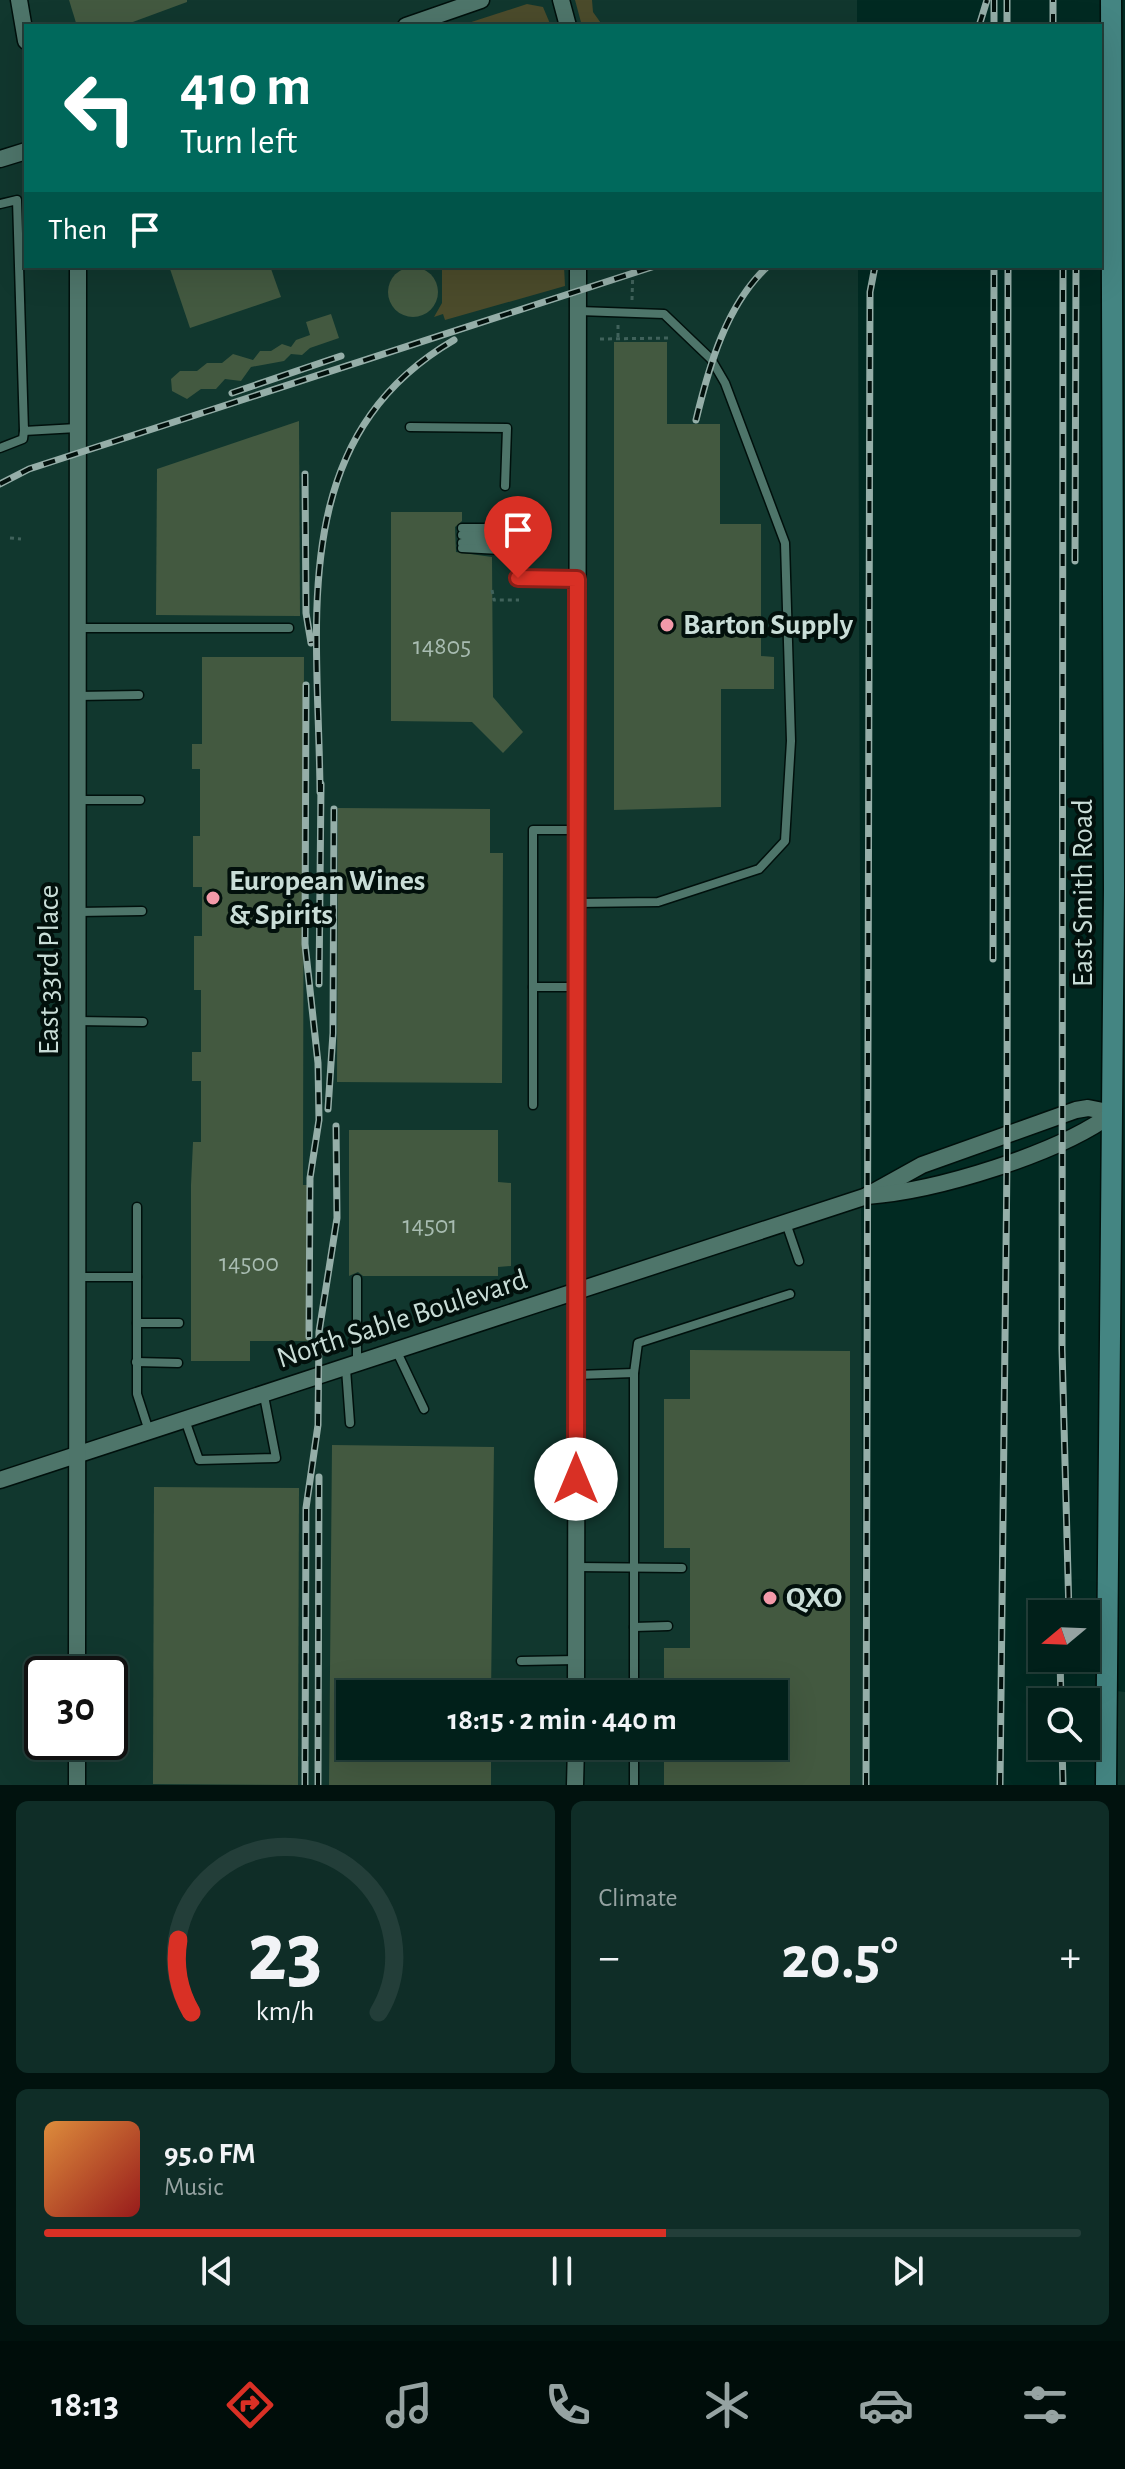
<!DOCTYPE html>
<html lang="en">
<head>
<meta charset="utf-8">
<style>
  body { margin:0; font-family:"Alegreya Sans",sans-serif; background:#0f2d27; color:#f1f3f6; height:100vh; display:flex; flex-direction:column; font-size:30px; white-space:nowrap }
  * { box-sizing:border-box; margin:0 }
  p { font-size:26px; color:#96a3a2 }
  .icon { flex:none; width:44px; height:44px; fill:none; stroke:currentColor; stroke-width:2; stroke-linecap:round; stroke-linejoin:round }
  .map { position:relative; height:1785px; overflow:hidden }
  .side { display:flex; flex-direction:column; gap:16px; padding:16px; background:#01120e; flex:1 }
  .side>* { flex:none }
  .banner { position:absolute; left:24px; top:24px; width:1078px; height:244px; border-radius:0px; box-shadow:0 8px 32px #0002,0 0 0 2px #233e39; background:#00695c; color:#fff; overflow:hidden }
  .needle { width:52px; rotate:251deg }
  .buttons { position:absolute; left:1028px; top:1600px; display:grid; gap:16px }
  .buttons a { display:grid; place-items:center; width:72px; height:72px; border-radius:0px; background:#01201a; box-shadow:0 8px 32px #0002,0 0 0 2px #233e39; font-size:40px }
  .speed { position:absolute; left:24px; top:1656px; display:flex; gap:16px; font-size:40px; font-weight:700; text-align:center }
  .speed>* { display:grid; place-content:center; width:104px; height:104px; border-radius:50%; background:#01201a; box-shadow:0 8px 32px #0002,0 0 0 2px #233e39; line-height:1 }
  .speed .limit { border:4px solid #111; border-radius:12px; background:#fff; color:#111 }
  .pin { position:absolute; display:grid; place-items:center; width:68px; height:68px; color:#fff; margin:-82px -34px; border-radius:50% 50% 50% 0; rotate:-45deg; box-shadow:0 0 8px #0007 }
  .pin .icon { rotate:45deg }
  .me { position:absolute; width:88px; margin:-44px; rotate:0deg; stroke-linejoin:round; filter:drop-shadow(0 0 6px #0008) }
  .turn { display:flex; align-items:center; gap:28px; height:168px; padding:0 24px; font-size:36px }
  .turn .icon { width:104px; height:104px; stroke-width:2.5 }
  .turn b { display:block; font-size:56px; line-height:68px }
  .then { display:flex; align-items:center; height:76px; padding:0 24px; background:#0003; gap:16px; font-size:30px }
  .big { font-size:60px; font-weight:700; line-height:1.1 }
  .side .tile { flex:1; display:flex; flex-direction:column; justify-content:center; gap:12px; min-width:0; padding:0 28px; border-radius:12px; background:#0f2d27 }
  .side .dial { align-items:center; gap:0 }
  .dial svg { height:208px; overflow:visible; fill:none; stroke:#233e39; stroke-width:7; stroke-linecap:round; text-anchor:middle }
  .dial text { fill:#f1f3f6; stroke:none }
  .song { display:flex; align-items:center; gap:24px }
  .cover { width:96px; height:96px; border-radius:12px; background:linear-gradient(135deg,hsl(30 70% 55%),hsl(0 70% 35%)) }
  .played { height:8px; border-radius:4px; background:linear-gradient(90deg,#d93025 60%,#233e39 60%) }
  .keys { display:flex; justify-content:space-around; direction:ltr }
  .heat { display:flex; justify-content:space-between; align-items:center; font-size:44px; direction:ltr }
  .side .tiles { flex:1; display:grid; gap:16px; grid-template-columns:1fr 1fr }
  .tile:last-child { grid-column:span 2 }
  .trip { position:absolute; left:336px; top:1680px; width:452px; height:80px; border-radius:0px; background:#01201a; box-shadow:0 8px 32px #0002,0 0 0 2px #233e39; font-weight:700; line-height:80px; text-align:center }
  .tabs { display:flex; height:128px; justify-content:space-around; align-items:center; background:#000d0a; color:#96a3a2 }
  .tabs .icon { width:56px; height:56px }
  .tabs .active { color:#d93025 }
  .tabs b { font-size:36px; color:#f1f3f6 }
  .map>svg:first-child { display:block }
  .built { fill:#11372e; fill-rule:evenodd }
  .green { fill:#4b4b2b }
  .building { fill:#435940 }
  .lines { fill:none; stroke-linecap:round; stroke-linejoin:round }
  .lane-casing { stroke:#00100c; stroke-width:11 }
  .street-casing { stroke:#00100c; stroke-width:19 }
  .secondary-casing { stroke:#00100c; stroke-width:23 }
  .path { stroke:#40625b; stroke-width:3; stroke-dasharray:4 4; stroke-linecap:butt }
  .lane { stroke:#4e756a; stroke-width:8 }
  .street { stroke:#4e756a; stroke-width:16 }
  .secondary { stroke:#448582; stroke-width:20 }
  .rail-casing { stroke:#95aea8; stroke-width:7 }
  .rail { stroke:#02100c; stroke-width:4; stroke-dasharray:12; stroke-linecap:butt }
  .route-casing { stroke:#8d1f18; stroke-width:20 }
  .route { stroke:#d93025; stroke-width:14 }
  .poi-dot { fill:#f39aa9; stroke:#02100c; stroke-width:3 }
  .labels { text-anchor:middle; dominant-baseline:central; stroke-width:8; stroke-linejoin:round; paint-order:stroke }
  .number-label { font-size:26px; fill:#a8bcb1 }
  .poi-label { font-size:30px; font-weight:bold; fill:#c9ddd7; stroke:#02100c; text-anchor:start }
  .street-label { font-size:30px; fill:#c9ddd7; stroke:#02100c }
</style>
</head>
<body>
<div class="map">
<svg width="1125" height="1785" viewBox="0 0 1125 1785">
  <rect width="100%" height="100%" fill="#012a22"/>
  <g class="built">
    <path d="M0,0H857V26H26V266H858L863,1785H0ZM42,1674H110V1742H42ZM350,1694H774V1746H350Z"/>
    <polygon points="1117,1691 1125,1692 1125,1785 1118,1785"/>
  </g>
  <g class="green">
    <polygon points="575,0 592,0 593,12 603,26 582,26"/>
    <polygon points="527,4 543,7 551,26 459,26"/>
    <polygon points="442,266 564,266 565,286 445,320 443,314 434,317 442,303"/>
  </g>
  <g class="building">
    <polygon points="69,0 187,0 187,2 122,26 77,26"/>
    <polygon points="169,266 270,266 281,297 190,328"/>
    <circle cx="413" cy="292" r="25"/>
    <polygon points="331,314 339,338 310,348 302,355 291,354 284,361 251,367 241,381 225,379 216,389 201,389 187,399 172,391 171,379 180,371 197,371 207,363 222,363 233,354 253,360 260,351 271,351 282,344 291,347 296,340 310,335 306,322"/>
    <polygon points="614,342 667,342 667,424 720,424 720,524 761,524 761,656 774,657 774,689 721,689 721,807 614,810"/>
    <polygon points="299,421 300,616 156,615 157,469"/>
    <polygon points="391,512 462,512 462,521 455,527 456,552 492,557 493,697 523,732 503,753 472,722 391,721"/>
    <polygon points="202,657 304,657 303,1185 308,1185 308,1341 250,1341 250,1361 191,1361 191,1185 193,1142 201,1142 201,1081 192,1081 192,1052 201,1052 201,990 194,990 194,936 202,936 202,887 193,887 193,836 200,836 200,769 192,769 192,744 202,744"/>
    <polygon points="338,808 490,809 490,853 503,853 502,1083 337,1082"/>
    <polygon points="349,1130 498,1130 498,1182 511,1183 511,1266 498,1267 498,1276 363,1276 358,1272 349,1276"/>
    <polygon points="690,1350 850,1351 850,1785 664,1785 664,1746 774,1746 774,1694 664,1694 664,1648 690,1648 690,1548 664,1548 664,1399 690,1399"/>
    <polygon points="332,1445 494,1447 491,1694 350,1694 350,1746 491,1746 491,1785 329,1785"/>
    <polygon points="154,1487 299,1488 298,1785 153,1784"/>
  </g>
  <g class="lines">
    <g class="lane-casing">
      <g id="lane">
        <polyline points="0,204 17,200 24,431 77,428"/>
        <polyline points="410,427 507,428 505,486"/>
        <polyline points="0,448 23,439 24,431"/>
        <polyline points="462,528 518,528"/>
        <polyline points="462,535 518,536"/>
        <polyline points="462,543 518,543"/>
        <polyline points="462,548 518,551"/>
        <polyline points="518,578 577,579"/>
        <polyline points="78,628 289,628"/>
        <polyline points="77,696 139,695"/>
        <polyline points="77,800 140,800"/>
        <polyline points="577,903 658,902 759,869 785,841 791,741 785,543 725,383 711,359 664,314 579,311"/>
        <polyline points="78,912 142,911"/>
        <polyline points="533,987 576,987"/>
        <polyline points="77,1021 143,1022"/>
        <polyline points="533,1105 533,830 577,830"/>
        <polyline points="137,1207 137,1394 149,1431"/>
        <polyline points="786,1223 799,1261"/>
        <polyline points="77,1277 137,1277"/>
        <polyline points="357,1279 357,1364"/>
        <polyline points="137,1323 179,1323"/>
        <polyline points="397,1352 424,1409"/>
        <polyline points="136,1362 178,1363"/>
        <polyline points="346,1369 350,1423"/>
        <polyline points="577,1375 634,1373"/>
        <polyline points="185,1420 199,1460 276,1458 264,1396"/>
        <polyline points="577,1567 682,1568"/>
        <polyline points="634,1627 668,1626"/>
        <polyline points="521,1661 576,1660"/>
        <polyline points="634,1694 634,1373 638,1343 790,1294"/>
        <polyline points="634,1746 634,1785"/>
      </g>
    </g>
    <g class="street-casing">
      <g id="street">
        <polyline points="19,0 26,41"/>
        <polyline points="561,0 568,26"/>
        <polyline points="406,26 481,0"/>
        <polyline points="0,159 26,151"/>
        <polyline points="868,1195 922,1165 1076,1110 1088,1108 1113,1113"/>
        <path d="M0,1480L867,1196C936,1191 1058,1154 1113,1113"/>
        <polyline points="77,1674 78,266"/>
        <polyline points="576,1694 578,266"/>
        <polyline points="77,1742 77,1785"/>
        <polyline points="575,1785 576,1746"/>
      </g>
    </g>
    <g class="secondary-casing">
      <polyline id="secondary" points="1106,1785 1114,889 1111,0"/>
    </g>
    <g class="path">
      <polyline points="122,23 123,26"/>
      <polyline points="632,300 633,266"/>
      <polyline points="618,325 618,339"/>
      <polyline points="600,339 671,338"/>
      <polyline points="10,538 21,539"/>
      <polyline points="492,590 494,600 519,600"/>
    </g>
    <use href="#lane" class="lane"/>
    <use href="#street" class="street"/>
    <use href="#secondary" class="secondary"/>
    <g class="rail-casing">
      <g id="rail">
        <polyline points="994,0 994,26"/>
        <polyline points="1007,0 1007,26"/>
        <polyline points="979,26 987,0"/>
        <polyline points="1053,26 1053,0"/>
        <polyline points="1063,266 1062,1349 1069,1614"/>
        <polyline points="232,393 341,356"/>
        <path d="M696,420C709,366 726,305 768,266"/>
        <polyline points="305,474 306,613 311,643"/>
        <polyline points="0,484 29,469 655,266"/>
        <polyline points="1075,561 1076,266"/>
        <polyline points="306,685 305,944 318,1063 319,1120 310,1178 309,1337"/>
        <path d="M320,792C319,625 284,439 454,340"/>
        <polyline points="993,959 994,266"/>
        <polyline points="319,984 321,784"/>
        <polyline points="328,1109 333,1033 334,809"/>
        <polyline points="1060,1658 1061,1702"/>
        <polyline points="1062,1746 1063,1785"/>
        <polyline points="305,1785 306,1508 318,1425 319,1332 337,1218 336,1126"/>
        <polyline points="318,1785 319,1477"/>
        <polyline points="866,1785 870,292 875,266"/>
        <polyline points="1000,1785 1007,1161 1008,266"/>
      </g>
    </g>
    <use href="#rail" class="rail"/>
  </g>
  <g class="lines">
    <g class="route-casing">
      <polyline id="route" points="518,578 577,579 576,1479"/>
    </g>
    <use href="#route" class="route"/>
  </g>
  <g class="poi-dot">
    <circle cx="667" cy="625" r="8"/>
    <circle cx="213" cy="898" r="8"/>
    <circle cx="770" cy="1598" r="8"/>
  </g>
  <g class="labels">
    <g class="number-label">
      <text x="442" y="646">14805</text>
      <text x="430" y="1225">14501</text>
      <text x="249" y="1263">14500</text>
    </g>
    <g class="poi-label">
      <text x="683" y="625">Barton Supply</text>
      <text x="229" y="881">European Wines<tspan x="229" dy="34">&amp; Spirits</tspan></text>
      <text x="786" y="1598">QXO</text>
    </g>
    <g class="street-label">
      <text transform="translate(1083 893) rotate(-90)">East Smith Road</text>
      <text transform="translate(49 970) rotate(-90)">East 33rd Place</text>
      <text transform="translate(402 1319) rotate(-18)">North Sable Boulevard</text>
    </g>
  </g>
</svg>
<div class="buttons">
<a><svg class="needle" viewBox="-14 -14 28 28"><path d="M0-13l5 13h-10z" fill="#e53935"/><path d="M0 13l5-13h-10z" fill="#96a3a2"/></svg></a>
<a><svg class="icon" aria-label="search" viewBox="0 0 24 24"><circle cx="10" cy="10" r="6"/><path d="M15 15l6 6"/></svg></a>
</div>
<div class="speed"><div class="limit">30</div></div>
<div class="pin" style="left:518px;top:578px;background:#d93025"><svg class="icon" aria-label="arrive" viewBox="0 0 24 24"><path d="M6 21V4h12l-3 4 3 4H6"/></svg></div>
<svg class="me" style="left:576px;top:1479px" viewBox="-20 -20 40 40"><circle r="19" fill="#fff"/><path d="M0-13L10 11 0 6-10 11z" fill="#d93025"/></svg>
<div class="trip">18:15 · 2 min · 440 m</div>
<div class="banner">
<div class="turn"><svg class="icon" aria-label="left" viewBox="0 0 24 24"><path d="M17 20v-9H6M10 6l-5 5 5 5"/></svg><div><b>410 m</b>Turn left</div></div>
<div class="then">Then<svg class="icon" aria-label="arrive" viewBox="0 0 24 24"><path d="M6 21V4h12l-3 4 3 4H6"/></svg></div>
</div>
</div>
<section class="side">
<div class="tiles">
<div class="tile dial"><svg viewBox="0 0 100 80">
<path d="M14 69A42 42 0 1 1 86 69"/>
<path d="M14 69A42 42 0 0 1 9 41" stroke="#d93025"/>
<text x="50" y="56" font-size="32" font-weight="700">23</text>
<text x="50" y="72" font-size="11">km/h</text>
</svg></div>
<div class="tile"><p>Climate</p>
<div class="heat"><a>−</a><b class="big">20.5°</b><a>+</a></div>
</div>
<div class="tile">
<div class="song"><i class="cover"></i><div><b>95.0 FM</b><p>Music</p></div></div>
<div class="played"></div>
<div class="keys"><svg class="icon" aria-label="previous" viewBox="0 0 24 24"><path d="M18 5L8 12l10 7zM5 5v14"/></svg><svg class="icon" aria-label="pause" viewBox="0 0 24 24"><path d="M8 5v14M16 5v14"/></svg><svg class="icon" aria-label="next" viewBox="0 0 24 24"><path d="M6 5l10 7-10 7zM19 5v14"/></svg></div>
</div>
</div>
</section>
<nav class="tabs">
<b>18:13</b>
<svg class="icon active" aria-label="directions" viewBox="0 0 24 24"><path d="M12 3l9 9-9 9-9-9zM9 14v-3h6M13 9l2 2-2 2"/></svg>
<svg class="icon" aria-label="music" viewBox="0 0 24 24"><path d="M9 18V5l10-2v13"/><circle cx="6" cy="18" r="3"/><circle cx="16" cy="16" r="3"/></svg>
<svg class="icon" aria-label="phone" viewBox="0 0 24 24"><path d="M5 4h4l2 5-3 2q2 4 5 5l2-3 5 2v4C11 20 4 13 5 4z"/></svg>
<svg class="icon" aria-label="climate" viewBox="0 0 24 24"><path d="M12 3v18M4 7l16 10M4 17L20 7"/></svg>
<svg class="icon" aria-label="car" viewBox="0 0 24 24"><path d="M5 17H2v-5l4-1 3-4h7l3 4 3 1v5h-3M9 17h6M6 11h13"/><circle cx="7" cy="17" r="2"/><circle cx="17" cy="17" r="2"/></svg>
<svg class="icon" aria-label="filters" viewBox="0 0 24 24"><path d="M4 7h16M4 17h16"/><circle cx="9" cy="7" r="2"/><circle cx="15" cy="17" r="2"/></svg>
</nav>
</body>
</html>
